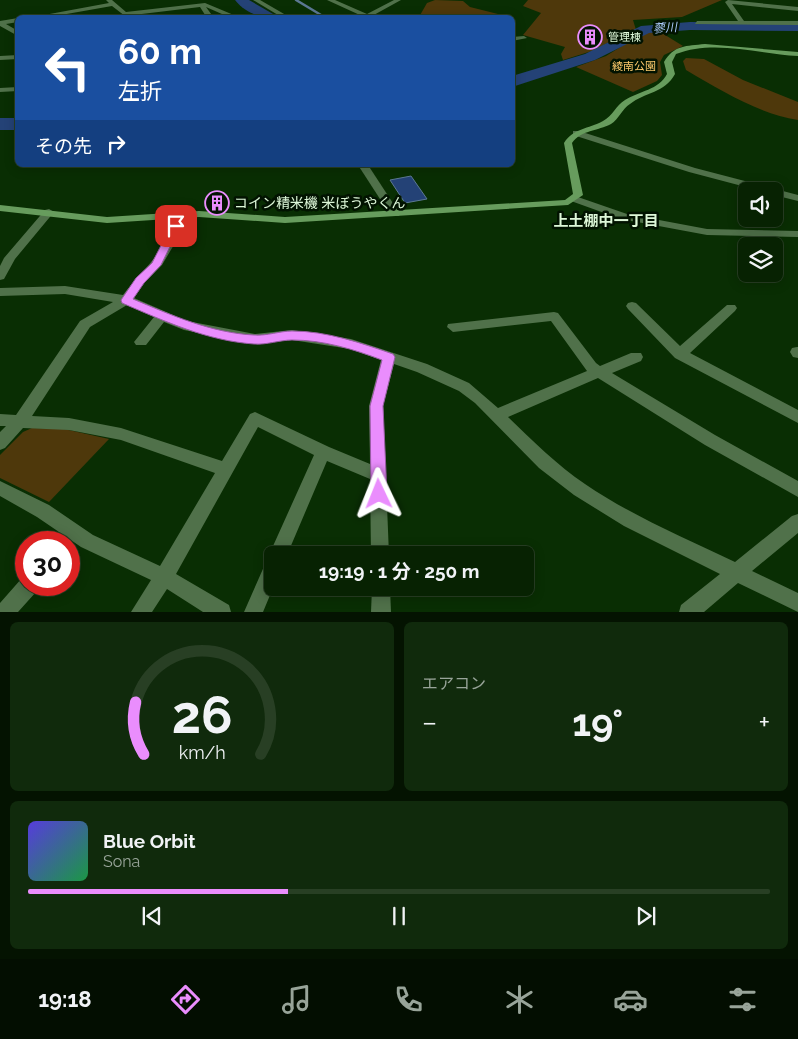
<!DOCTYPE html>
<html lang="ja">
<head>
<meta charset="utf-8">
<style>
  body { margin:0; font-family:Raleway,"Noto Sans JP",sans-serif; background:#102a0c; color:#f1f3f6; height:100vh; display:flex; flex-direction:column; font-size:19px; white-space:nowrap }
  * { box-sizing:border-box; margin:0 }
  p { font-size:16px; color:#98a499 }
  .icon { flex:none; width:28px; height:28px; fill:none; stroke:currentColor; stroke-width:2; stroke-linecap:round; stroke-linejoin:round }
  .map { position:relative; height:612px; overflow:hidden }
  .drawer { display:flex; flex-direction:column; gap:10px; padding:10px; background:#041301; flex:1 }
  .drawer>* { flex:none }
  .guide { position:absolute; left:15px; top:15px; width:500px; height:152px; border-radius:8px; box-shadow:0 2px 12px #0003,0 0 0 1px #283f24; background:#1a4fa0; color:#fff; overflow:hidden }
  .tools { position:absolute; left:738px; top:182px; display:grid; gap:10px }
  .tools a { display:grid; place-items:center; width:45px; height:45px; border-radius:8px; background:#072202; box-shadow:0 2px 12px #0003,0 0 0 1px #283f24; font-size:25px }
  .speed { position:absolute; left:15px; top:531px; display:flex; gap:10px; font-size:25px; font-weight:700; text-align:center }
  .speed>* { display:grid; place-content:center; width:65px; height:65px; border-radius:50%; background:#072202; box-shadow:0 2px 12px #0003,0 0 0 1px #283f24; line-height:1 }
  .speed .limit { border:8px solid #d22; background:#fff; color:#111 }
  .pin { position:absolute; display:grid; place-items:center; width:42px; height:42px; color:#fff; margin:-21px; border-radius:10px; box-shadow:0 2px 8px #0006 }
  .me { position:absolute; width:55px; margin:-28px; rotate:358deg; stroke-linejoin:round; filter:drop-shadow(0 0 4px #0008) }
  .turn { display:flex; align-items:center; gap:18px; height:105px; padding:0 20px; font-size:22px }
  .turn .icon { width:65px; height:65px; stroke-width:2.5 }
  .turn b { display:block; font-size:35px; line-height:42px }
  .then { display:flex; align-items:center; height:48px; padding:0 20px; background:#0003; gap:10px; font-size:19px }
  .big { font-size:38px; font-weight:700; line-height:1.1 }
  .drawer .widget { flex:1; display:flex; flex-direction:column; justify-content:center; gap:8px; min-width:0; padding:0 18px; border-radius:8px; background:#102a0c }
  .drawer .dial { align-items:center; gap:0 }
  .dial svg { height:130px; overflow:visible; fill:none; stroke:#283f24; stroke-width:7; stroke-linecap:round; text-anchor:middle }
  .dial text { fill:#f1f3f6; stroke:none }
  .song { display:flex; align-items:center; gap:15px }
  .cover { width:60px; height:60px; border-radius:8px; background:linear-gradient(135deg,hsl(250 70% 55%),hsl(140 70% 35%)) }
  .played { height:5px; border-radius:2px; background:linear-gradient(90deg,#ea8dfd 35%,#283f24 35%) }
  .keys { display:flex; justify-content:space-around; direction:ltr }
  .heat { display:flex; justify-content:space-between; align-items:center; font-size:28px; direction:ltr }
  .drawer .tiles { flex:1; display:grid; gap:10px; grid-template-columns:1fr 1fr }
  .widget:last-child { grid-column:span 2 }
  .trip { position:absolute; left:264px; top:546px; width:270px; height:50px; border-radius:8px; background:#072202; box-shadow:0 2px 12px #0003,0 0 0 1px #283f24; font-weight:700; line-height:50px; text-align:center }
  .tabs { display:flex; height:80px; justify-content:space-around; align-items:center; background:#030e01; color:#98a499 }
  .tabs .icon { width:35px; height:35px }
  .tabs .selected { color:#ea8dfd }
  .tabs b { font-size:22px; color:#f1f3f6 }
  .map>svg:first-child { display:block }
  .green { fill:#4e380b }
  .water { fill:#244276; stroke:#5c7893 }
  .lines { fill:none; stroke-linecap:round; stroke-linejoin:round }
  .stream-far1 { stroke:#5c7893; stroke-width:2.5 }
  .stream { stroke:#5c7893; stroke-width:3 }
  .river { fill:#244276; fill-rule:evenodd }
  .street { fill:#50714a; fill-rule:evenodd }
  .secondary { fill:#679c5d; fill-rule:evenodd }
  .route { fill:#ea8dfd; stroke:#985ca4 }
  .labels { text-anchor:middle; dominant-baseline:central; stroke-width:5; stroke-linejoin:round; paint-order:stroke }
  .far-poi-label { font-size:11px; fill:#ddf7d8; stroke:#021301; text-anchor:start }
  .far-park-label { font-size:11px; fill:#feca6c; stroke:#021301 }
  .far-water-label { font-size:12px; font-style:italic; fill:#abc9f9; stroke:#021301 }
  .poi-label { font-size:14px; fill:#ddf7d8; stroke:#021301; text-anchor:start }
  .neighbourhood-label { font-size:15px; font-weight:bold; fill:#ddf7d8; stroke:#021301 }
</style>
</head>
<body>
<div class="map">
<svg width="798" height="612" viewBox="0 0 798 612">
  <rect width="100%" height="100%" fill="#092e03"/>
  <g class="green">
    <polygon points="435,0 463,1 470,7 498,14 495,18 419,17 427,3"/>
    <polygon points="528,0 722,0 682,17 633,20 636,30 623,34 595,50 563,60 561,54 565,47 523,35 541,13 523,6"/>
    <polygon points="657,30 683,46 664,55 660,62 662,75 657,81 633,92 576,67 606,56 643,33"/>
    <path d="M686,58L704,59L743,80L798,102V120C757,113 722,91 686,70L683,61Z"/>
    <polygon points="32,428 64,429 109,439 49,502 0,478 0,455 23,432"/>
  </g>
  <polygon class="water" points="411,176 427,199 405,203 390,180"/>
  <g class="lines">
    <polyline class="stream-far1" points="296,0 326,18"/>
    <polyline class="stream" points="512,78 518,81"/>
    <g class="river">
      <path d="M235,0H249L280,18C262,18 247,15 235,0Z"/>
      <polygon points="690,22 798,23 798,31 690,30 649,33 595,60 512,87 512,76 585,54 641,26"/>
      <rect x="0" y="118" width="18" height="12"/>
    </g>
    <g class="street">
      <polygon points="106,0 112,0 126,12 205,3 241,18 231,18 206,7 214,18 207,18 200,7 125,16 112,6 44,18 28,18 109,3"/>
      <polygon points="253,0 260,0 291,18 283,18"/>
      <polygon points="327,0 335,0 367,14 394,0 401,0 372,16 375,18 360,18 362,16"/>
      <polygon points="728,0 798,7 798,11 732,4 744,21 798,21 798,25 695,24 697,21 738,21 725,2"/>
      <polygon points="18,18 18,22 6,24 18,31 18,36 0,26 0,21"/>
      <polygon points="512,37 524,36 527,38 512,41"/>
      <polygon points="18,55 18,59 0,60 0,56"/>
      <polygon points="18,87 18,91 0,92 0,88"/>
      <polygon points="573,131 579,131 695,168 798,195 798,201 774,195 774,191 761,191 689,172 573,135"/>
      <polygon points="358,165 368,165 400,214 399,216 391,216"/>
      <polygon points="575,196 627,214 707,229 798,231 798,237 707,235 621,219 571,201 571,197"/>
      <polygon points="49,209 54,212 15,259 4,279 0,280 0,266 4,258 45,210"/>
      <path d="M179,212L184,215L175,243L162,265L144,283L134,298L187,321L255,334L292,330L351,339L427,364L469,383L498,408L587,371L551,321L453,332L447,327L448,324L554,312L558,313L596,363L600,366L631,353H641L643,357L641,361L612,373L715,435L798,481V497L705,445L598,378L508,417C533,441 557,465 585,484C632,516 685,538 735,562L792,516L798,514V533L752,571L798,593V612L738,583L704,612H679L681,605L720,574L624,526L574,495L539,468L475,403L459,391L417,372L394,364L383,406L389,555H371L370,479L327,461L287,555H272L273,588L263,612H244L266,562L271,559L269,555L314,455L258,427L176,574L229,605L231,612H203L167,589L152,612H131L151,580L81,547L37,517L0,496V481L49,505L93,535L160,566L215,473L121,440L69,430L23,428L5,448L0,450V432L6,426H0V414L16,415L80,321L113,302L65,294L0,296V288L65,286L123,295C136,277 154,263 164,242C168,234 170,214 179,212ZM127,305L154,317L134,342L136,345H146L164,322L184,330L255,344L292,340L350,349L381,360L369,406L370,464L329,447L255,412L250,414L222,461L121,428L69,418L32,416L90,327Z"/>
      <polygon points="632,302 636,303 680,346 727,305 735,305 737,308 735,311 690,353 798,410 798,423 675,358 628,309 626,306 628,303"/>
      <polygon points="797,347 798,347 798,358 793,357 790,352 792,348"/>
      <polygon points="26,577 26,585 38,585 36,592 18,612 0,612 0,603 22,578"/>
      <polygon points="372,588 390,588 391,612 371,612"/>
    </g>
    <path class="secondary" d="M705,44L798,52V56C759,54 714,39 676,54L672,62L675,74C665,93 645,92 630,104C622,109 619,119 611,124C598,131 581,130 572,143L583,195L568,205L285,223L199,217L107,223L0,211V205L107,217L199,211L285,217L565,200L573,194L564,143C574,128 588,129 603,121C613,116 616,105 625,100C639,91 659,90 667,74L664,62C674,45 686,46 705,44Z"/>
  </g>
  <path class="route" d="M172,224L180,226L161,265L144,283L133,299C171,315 212,333 254,335C267,336 280,331 292,331C327,331 361,343 393,354L395,357L383,406L387,494L384,499L379,501L374,499L371,494L370,406L382,360C353,349 323,340 292,340C280,340 267,345 254,344C208,341 164,321 122,303L121,300L136,278L152,263Z"/>
  <defs>
    <g id="building-ring" transform="scale(1.25)"><circle r="9.5" fill="#021301" stroke="#ea8dfd" stroke-width="1.5"/><path d="M-4-6H4V6H1V3H-1V6H-4ZM-2.5-4.3h1.7v1.8h-1.7ZM.8-4.3h1.7v1.8H.8ZM-2.5-1h1.7V.8h-1.7ZM.8-1h1.7V.8H.8Z" fill="#ea8dfd"/></g>
  </defs>
  <g fill-rule="evenodd">
    <use href="#building-ring" x="590" y="37"/>
    <use href="#building-ring" x="217" y="203"/>
  </g>
  <g class="labels">
    <g class="far-poi-label">
      <text x="608" y="37">管理棟</text>
    </g>
    <g class="far-park-label">
      <text x="634" y="66">綾南公園</text>
    </g>
    <g class="far-water-label">
      <text transform="translate(665 28) rotate(-4)">蓼川</text>
    </g>
    <g class="poi-label">
      <text x="234" y="203">コイン精米機 米ぼうやくん</text>
    </g>
    <g class="neighbourhood-label">
      <text x="606" y="221">上土棚中一丁目</text>
    </g>
  </g>
</svg>
<div class="tools">
<a><svg class="icon" aria-label="sound" viewBox="0 0 24 24"><path d="M4 9h4l5-4v14l-5-4H4zM17 9q2 3 0 6"/></svg></a>
<a><svg class="icon" aria-label="layers" viewBox="0 0 24 24"><path d="M12 4l9 5-9 5-9-5zM3 14l9 5 9-5"/></svg></a>
</div>
<div class="speed"><div class="limit">30</div></div>
<div class="pin" style="left:176px;top:226px;background:#d93025"><svg class="icon" aria-label="arrive" viewBox="0 0 24 24"><path d="M6 21V4h12l-3 4 3 4H6"/></svg></div>
<svg class="me" style="left:379px;top:494px" viewBox="-20 -20 40 40"><path d="M0-17L14 15 0 8-14 15z" fill="#ea8dfd" stroke="#fff" stroke-width="4"/></svg>
<div class="trip">19:19 · 1 分 · 250 m</div>
<div class="guide">
<div class="turn"><svg class="icon" aria-label="left" viewBox="0 0 24 24"><path d="M17 20v-9H6M10 6l-5 5 5 5"/></svg><div><b>60 m</b>左折</div></div>
<div class="then">その先<svg class="icon" aria-label="right" viewBox="0 0 24 24"><path d="M7 20v-9h11M14 6l5 5-5 5"/></svg></div>
</div>
</div>
<section class="drawer">
<div class="tiles">
<div class="widget dial"><svg viewBox="0 0 100 80">
<path d="M14 69A42 42 0 1 1 86 69"/>
<path d="M14 69A42 42 0 0 1 9 37" stroke="#ea8dfd"/>
<text x="50" y="56" font-size="32" font-weight="700">26</text>
<text x="50" y="72" font-size="11">km/h</text>
</svg></div>
<div class="widget"><p>エアコン</p>
<div class="heat"><a>−</a><b class="big">19°</b><a>+</a></div>
</div>
<div class="widget">
<div class="song"><i class="cover"></i><div><b>Blue Orbit</b><p>Sona</p></div></div>
<div class="played"></div>
<div class="keys"><svg class="icon" aria-label="previous" viewBox="0 0 24 24"><path d="M18 5L8 12l10 7zM5 5v14"/></svg><svg class="icon" aria-label="pause" viewBox="0 0 24 24"><path d="M8 5v14M16 5v14"/></svg><svg class="icon" aria-label="next" viewBox="0 0 24 24"><path d="M6 5l10 7-10 7zM19 5v14"/></svg></div>
</div>
</div>
</section>
<nav class="tabs">
<b>19:18</b>
<svg class="icon selected" aria-label="directions" viewBox="0 0 24 24"><path d="M12 3l9 9-9 9-9-9zM9 14v-3h6M13 9l2 2-2 2"/></svg>
<svg class="icon" aria-label="music" viewBox="0 0 24 24"><path d="M9 18V5l10-2v13"/><circle cx="6" cy="18" r="3"/><circle cx="16" cy="16" r="3"/></svg>
<svg class="icon" aria-label="phone" viewBox="0 0 24 24"><path d="M5 4h4l2 5-3 2q2 4 5 5l2-3 5 2v4C11 20 4 13 5 4z"/></svg>
<svg class="icon" aria-label="climate" viewBox="0 0 24 24"><path d="M12 3v18M4 7l16 10M4 17L20 7"/></svg>
<svg class="icon" aria-label="car" viewBox="0 0 24 24"><path d="M5 17H2v-5l4-1 3-4h7l3 4 3 1v5h-3M9 17h6M6 11h13"/><circle cx="7" cy="17" r="2"/><circle cx="17" cy="17" r="2"/></svg>
<svg class="icon" aria-label="filters" viewBox="0 0 24 24"><path d="M4 7h16M4 17h16"/><circle cx="9" cy="7" r="2"/><circle cx="15" cy="17" r="2"/></svg>
</nav>
</body>
</html>
